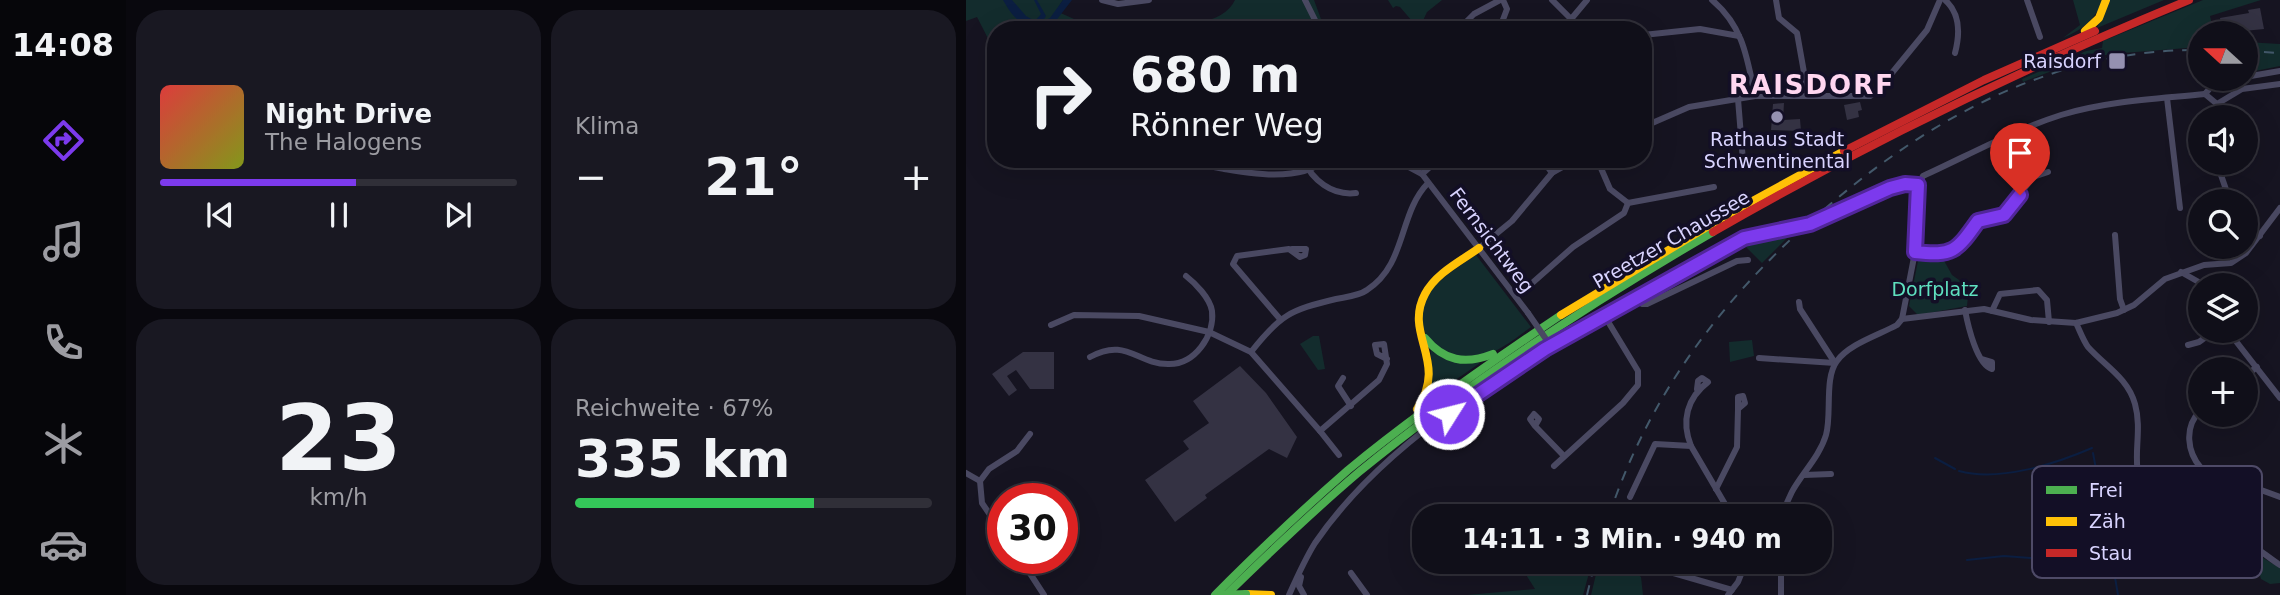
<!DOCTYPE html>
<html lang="de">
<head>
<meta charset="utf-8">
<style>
  body { margin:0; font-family:"DejaVu Sans",sans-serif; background:#191822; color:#f1f3f6; height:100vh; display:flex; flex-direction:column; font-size:26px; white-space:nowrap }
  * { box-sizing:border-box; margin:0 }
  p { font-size:23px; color:#9c9ca2 }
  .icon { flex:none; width:38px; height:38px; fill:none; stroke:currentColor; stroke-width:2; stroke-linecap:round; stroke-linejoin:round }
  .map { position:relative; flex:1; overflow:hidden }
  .details { display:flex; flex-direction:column; gap:10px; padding:10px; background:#09080e; width:840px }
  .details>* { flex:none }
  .top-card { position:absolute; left:21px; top:21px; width:665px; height:147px; border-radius:28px; box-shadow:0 7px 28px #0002,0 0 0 2px #302f38; background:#100f19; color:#f1f3f6; overflow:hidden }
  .needle { width:46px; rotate:291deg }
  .fabs { position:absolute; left:1222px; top:21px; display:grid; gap:14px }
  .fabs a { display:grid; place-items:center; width:70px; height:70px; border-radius:50%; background:#100f19; box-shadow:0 7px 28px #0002,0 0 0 2px #302f38; font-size:35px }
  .speed { position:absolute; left:21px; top:483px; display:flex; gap:14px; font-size:35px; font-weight:700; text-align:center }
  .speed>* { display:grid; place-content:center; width:91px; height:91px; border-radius:50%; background:#100f19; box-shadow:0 7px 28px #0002,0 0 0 2px #302f38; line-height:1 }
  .speed .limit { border:10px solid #d22; background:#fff; color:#111 }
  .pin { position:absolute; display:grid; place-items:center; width:60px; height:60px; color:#fff; margin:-72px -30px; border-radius:50% 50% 50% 0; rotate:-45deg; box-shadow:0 0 7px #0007 }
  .pin .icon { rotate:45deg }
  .me { position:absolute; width:77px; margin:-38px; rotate:54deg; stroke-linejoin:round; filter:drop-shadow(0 0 5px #0008) }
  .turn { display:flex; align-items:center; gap:24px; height:147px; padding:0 28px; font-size:32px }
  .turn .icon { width:91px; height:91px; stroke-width:2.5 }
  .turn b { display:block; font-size:49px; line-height:60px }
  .big { font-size:52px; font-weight:700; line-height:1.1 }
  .details .widget { flex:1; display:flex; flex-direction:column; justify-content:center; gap:10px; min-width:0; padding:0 24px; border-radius:28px; background:#191822 }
  .details .dial { align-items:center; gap:0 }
  .dial b { font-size:91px; line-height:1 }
  .song { display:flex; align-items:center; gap:21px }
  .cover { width:84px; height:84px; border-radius:10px; background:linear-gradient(135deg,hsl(0 70% 55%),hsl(70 70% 35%)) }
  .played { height:7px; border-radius:4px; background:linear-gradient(90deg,#7c3aed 55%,#302f38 55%) }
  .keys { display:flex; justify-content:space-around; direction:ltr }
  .heat { display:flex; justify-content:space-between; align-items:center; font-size:38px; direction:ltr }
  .charge { height:10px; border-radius:5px; background:linear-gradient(90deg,#34c759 67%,#302f38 0) }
  .details .tiles { flex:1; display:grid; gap:10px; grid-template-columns:repeat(2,1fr) }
  .trip { position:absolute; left:446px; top:504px; width:420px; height:70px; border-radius:28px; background:#100f19; box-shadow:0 7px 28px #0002,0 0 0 2px #302f38; font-weight:700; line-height:70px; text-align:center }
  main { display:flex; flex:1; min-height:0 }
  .dock { display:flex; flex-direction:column; width:126px; justify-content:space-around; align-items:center; background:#06060a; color:#9c9ca2 }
  .dock .icon { width:49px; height:49px }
  .dock .current { color:#7c3aed }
  .dock b { font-size:32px; color:#f1f3f6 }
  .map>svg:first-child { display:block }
  .green { fill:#132c2d }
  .water { fill:#0b1e41 }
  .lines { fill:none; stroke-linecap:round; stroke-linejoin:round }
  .stream { stroke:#0b1e41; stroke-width:2 }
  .building { fill:#343243 }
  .street { stroke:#4a4962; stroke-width:6 }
  .fast { stroke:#4caf50; stroke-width:8 }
  .slow { stroke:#ffc107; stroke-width:8 }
  .jam { stroke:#c62828; stroke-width:8 }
  .rail { stroke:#43596b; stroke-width:2; stroke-dasharray:10 9; stroke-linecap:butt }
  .street-bridge { stroke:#4a4962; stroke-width:6 }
  .fast-bridge { stroke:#4caf50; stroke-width:8 }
  .route-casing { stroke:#51269a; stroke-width:18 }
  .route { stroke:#7c3aed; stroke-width:12 }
  .poi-dot { fill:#9591b1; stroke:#130f26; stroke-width:2.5 }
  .labels { text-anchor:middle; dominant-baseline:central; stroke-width:7; stroke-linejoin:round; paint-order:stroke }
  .poi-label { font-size:19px; fill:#d9d4ff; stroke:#130f26; text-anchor:end }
  .street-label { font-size:19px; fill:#d9d4ff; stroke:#130f26 }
  .park-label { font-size:19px; fill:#5fe0c0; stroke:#130f26 }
  .district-label { font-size:26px; font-weight:bold; letter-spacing:2px; fill:#ffd6f0; stroke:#130f26 }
  .key { fill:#130f26; stroke:#4e4a67; stroke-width:2 }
  .key-label { font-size:19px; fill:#d9d4ff }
</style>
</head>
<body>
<main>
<nav class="dock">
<b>14:08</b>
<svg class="icon current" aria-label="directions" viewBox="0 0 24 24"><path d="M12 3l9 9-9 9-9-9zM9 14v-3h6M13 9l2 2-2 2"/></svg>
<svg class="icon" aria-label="music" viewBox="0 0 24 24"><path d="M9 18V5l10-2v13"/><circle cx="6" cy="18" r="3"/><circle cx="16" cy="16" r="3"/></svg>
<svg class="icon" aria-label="phone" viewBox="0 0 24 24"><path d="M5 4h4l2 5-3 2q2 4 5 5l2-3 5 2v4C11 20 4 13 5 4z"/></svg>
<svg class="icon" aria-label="climate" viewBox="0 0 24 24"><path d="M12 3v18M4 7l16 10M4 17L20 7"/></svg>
<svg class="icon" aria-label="car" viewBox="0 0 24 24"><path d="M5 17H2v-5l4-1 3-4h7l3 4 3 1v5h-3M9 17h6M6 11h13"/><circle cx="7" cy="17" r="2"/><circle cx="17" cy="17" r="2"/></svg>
</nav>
<section class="details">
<div class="tiles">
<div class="widget">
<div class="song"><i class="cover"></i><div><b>Night Drive</b><p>The Halogens</p></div></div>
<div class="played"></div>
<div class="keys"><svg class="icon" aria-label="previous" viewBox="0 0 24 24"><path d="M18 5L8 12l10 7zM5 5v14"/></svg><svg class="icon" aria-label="pause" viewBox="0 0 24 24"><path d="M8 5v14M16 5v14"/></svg><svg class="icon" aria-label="next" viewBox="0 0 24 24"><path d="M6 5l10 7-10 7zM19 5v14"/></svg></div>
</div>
<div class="widget"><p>Klima</p>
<div class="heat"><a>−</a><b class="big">21°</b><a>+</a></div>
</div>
<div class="widget dial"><b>23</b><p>km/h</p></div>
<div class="widget"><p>Reichweite · 67%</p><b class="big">335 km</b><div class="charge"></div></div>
</div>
</section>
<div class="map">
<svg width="1314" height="595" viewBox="0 0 1314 595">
  <rect width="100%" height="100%" fill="#161421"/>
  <g class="green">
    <polygon points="0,0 97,0 90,11 117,23 142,20 148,30 30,30 30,54 11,17 0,21"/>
    <path d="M269,0H348L359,30H188C213,25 257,26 269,0Z"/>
    <polygon points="422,0 476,0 461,12 453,29 434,7 430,6 427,8"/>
    <path d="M1107,0H1137C1128,21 1117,29 1097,38L1114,25Z"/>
    <polygon points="1142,0 1198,0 1131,28"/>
    <polygon points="1237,0 1295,0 1244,16 1248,33 1234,33 1234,47 1157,53 1156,51 1107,63 1057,82 1056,79 1120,51 1136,48 1137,41"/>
    <polygon points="1279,42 1314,44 1314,66 1279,73"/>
    <polygon points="818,233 823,236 796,263 778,245"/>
    <path d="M510,255L565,327C551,337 532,353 514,356C478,363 442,335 461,297C471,279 493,267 510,255Z"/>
    <polygon points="957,256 976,257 986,275 1003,287 1001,306 952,315 943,306 952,261"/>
    <polygon points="347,336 353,336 359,369 352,370 334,344"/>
    <polygon points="786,340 788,356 764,362 763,342"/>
    <polygon points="465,350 514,363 463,398"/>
    <polygon points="1287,552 1314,568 1314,583 1304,584 1295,579"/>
    <polygon points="552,562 626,562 617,595 501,595 569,589"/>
    <polygon points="633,562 657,562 675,577 677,595 625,595"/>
  </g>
  <path class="water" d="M37,0H46L60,16L69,21L75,14L68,0H71L80,16L76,22L84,18L97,0H106L85,27L93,30C64,30 52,27 37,0Z"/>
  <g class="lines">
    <g class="stream">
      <polyline points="1127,453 1130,469"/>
      <polyline points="969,458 989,469"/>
      <path d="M993,471C1033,482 1089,464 1126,448"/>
      <polyline points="1136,500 1152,595"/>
      <polyline points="1001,560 1038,556 1106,561 1145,557"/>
    </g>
  </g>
  <g class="building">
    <polygon points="1294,8 1298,29 1257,33 1254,18 1283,13 1282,10"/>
    <polygon points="894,102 896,110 892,111 893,117 881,120 878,105"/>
    <polygon points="818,103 817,120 834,119 835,131 805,130 807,104"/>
    <polygon points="57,352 88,352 88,389 64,389 50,370 41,376 51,390 43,396 26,374"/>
    <polygon points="274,366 300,393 331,437 321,458 303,449 239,495 241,498 209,522 179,480 223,449 217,441 243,423 227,401"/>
  </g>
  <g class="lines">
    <g class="street">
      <polyline points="136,0 152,4 183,0"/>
      <polyline points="339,0 354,30"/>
      <polyline points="586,0 616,30"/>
      <path d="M746,0C777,26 781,57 789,96"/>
      <polyline points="810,0 813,18 831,33 842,95"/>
      <path d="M979,0C995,14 994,34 989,53"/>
      <polyline points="1061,0 1074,37"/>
      <polyline points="606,18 621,0"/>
      <polyline points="492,30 508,14 534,0"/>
      <polyline points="533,30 541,9 537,0"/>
      <polyline points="677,35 734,29 773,36"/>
      <polyline points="1279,77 1314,71"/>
      <polyline points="1239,94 1251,104 1276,89 1314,84"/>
      <polyline points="1239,94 1245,87 1267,79"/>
      <polyline points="1201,98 1214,208"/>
      <polyline points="772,99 777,161"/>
      <polyline points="677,127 723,107 789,96 904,96 912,90 961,30 974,0"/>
      <path d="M240,159L238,165C272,172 333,185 360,159"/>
      <polyline points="248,159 259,169"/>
      <path d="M337,159C346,180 366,196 390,193"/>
      <polyline points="428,159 456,174 562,313"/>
      <polyline points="576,159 586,173"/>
      <polyline points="631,159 644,189 662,203 748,187"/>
      <polyline points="456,174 473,159"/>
      <polyline points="1255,175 1264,201"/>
      <polyline points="1279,225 1294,236"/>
      <polyline points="1149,235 1154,299 1158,310"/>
      <polyline points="513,248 546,221 586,173 611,159"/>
      <path d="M949,252C990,256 988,254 1012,221L1038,215L1067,177L1082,172"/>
      <polyline points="1215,272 1238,285"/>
      <polyline points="556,292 607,247 658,213 662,203"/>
      <polyline points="670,298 676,304 681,304 771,261 782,260"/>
      <polyline points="833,302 834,309 869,363"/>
      <path d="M999,310C1002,326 1011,365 1026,369V362L1016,359"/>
      <polyline points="1026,311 1034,294 1072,290 1081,300 1083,322"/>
      <polyline points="314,319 267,264 271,256 323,249 334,257 339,255 340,249 326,249"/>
      <polyline points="936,319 1018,309 1065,320 1110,323 1151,313 1168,305 1199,279 1238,265 1265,263 1280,253 1314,208"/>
      <path d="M1110,323C1114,331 1117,340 1122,347C1139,366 1162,378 1169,404C1180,443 1153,481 1198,512C1220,528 1245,526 1269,536C1285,542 1300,556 1314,565"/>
      <polyline points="85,325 108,315 173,316 243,332 285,352 354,431 413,380 421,364 418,344 409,345 411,354 421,359"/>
      <polyline points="1262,331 1314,398"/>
      <polyline points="1222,345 1233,342 1248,331"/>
      <path d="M285,352C314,315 324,310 370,299C379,297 393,296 401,290C441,264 432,214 462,183"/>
      <path d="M124,357C160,337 171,364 202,364C229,365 249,335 246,311C244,298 229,283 220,276"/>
      <polyline points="793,358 869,363"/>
      <polyline points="1279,376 1291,367"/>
      <polyline points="377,378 372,386 385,406"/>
      <path d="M1234,411C1218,427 1221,452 1235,468L1314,497"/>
      <polyline points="569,426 564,419 568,414 573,419 569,426 598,456"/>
      <polyline points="354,431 373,455"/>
      <path d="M725,446C715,421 721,398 742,382L736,378L732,381L731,389"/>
      <polyline points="588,466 657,403 672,385 672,371 638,315"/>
      <polyline points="0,473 14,481"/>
      <polyline points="838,475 865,474"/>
      <polyline points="750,489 771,447 772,409 779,403 777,396 772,397 772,409"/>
      <polyline points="664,497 689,444 725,446 766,516"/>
      <path d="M818,516C821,485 851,465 860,435C866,414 858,378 871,361C883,344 913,335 931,325L936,319L949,252L952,185L957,176C1003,155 1048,130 1095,115C1141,101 1191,99 1239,94"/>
      <polyline points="37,534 16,503 14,481 23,469 51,451 64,434"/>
      <polyline points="54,558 78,595"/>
      <polyline points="708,562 704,572 766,590"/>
      <polyline points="815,562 815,595"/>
      <polyline points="385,573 401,595"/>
      <polyline points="335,577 333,586 338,595"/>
      <path d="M323,595C331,577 339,559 349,543C424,433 557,361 671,298C704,280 748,249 782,237C802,229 824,231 844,224C876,214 918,179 952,185"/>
      <polyline points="762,595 772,582 780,562"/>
    </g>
    <g class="fast">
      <path d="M459,338C478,361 499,365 527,354"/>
      <path d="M249,595C292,552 336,510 382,470C450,414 522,364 595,315"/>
      <path d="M260,595C303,553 347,511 393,472C504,381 623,304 747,232"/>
    </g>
    <g class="slow">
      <polyline points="1119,31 1133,18 1140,0"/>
      <polyline points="595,315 759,216 878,151"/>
      <path d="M451,409C483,361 437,335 459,294C470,273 495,261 513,248"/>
      <polyline points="280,594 305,595"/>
    </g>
    <g class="jam">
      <polyline points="878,151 1018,80 1129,31"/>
      <path d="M747,232C900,144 1060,67 1223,0"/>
    </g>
    <g class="rail">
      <polyline points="1279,51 1314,53"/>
      <path d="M643,516C685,388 766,286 868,201C973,113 1094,49 1234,50"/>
      <polyline points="621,595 629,562"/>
    </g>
    <polyline class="street-bridge" points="562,313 582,342"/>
    <polyline class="fast-bridge" points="255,595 280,594"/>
  </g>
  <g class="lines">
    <g class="route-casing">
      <path id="route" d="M483,414L579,349L778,238L844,224L924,188L939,184L952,185L949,252C987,256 990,252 1012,221L1038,215L1054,195"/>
    </g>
    <use href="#route" class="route"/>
  </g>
  <g class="poi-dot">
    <rect x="1142" y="52" width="18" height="18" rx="3.5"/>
    <circle cx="811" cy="117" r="7"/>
  </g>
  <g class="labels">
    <g class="poi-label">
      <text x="1135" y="61">Raisdorf</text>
      <text x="811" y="139" text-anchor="middle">Rathaus Stadt<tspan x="811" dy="22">Schwentinental</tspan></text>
    </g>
    <g class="street-label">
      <text transform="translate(705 239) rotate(-30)">Preetzer Chaussee</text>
      <text transform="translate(526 240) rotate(53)">Fernsichtweg</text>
    </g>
    <g class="park-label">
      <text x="969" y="289">Dorfplatz</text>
    </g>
    <g class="district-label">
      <text x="846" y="85">RAISDORF</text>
    </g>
  </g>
  <rect x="1066" y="466" width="230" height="112" rx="10" class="key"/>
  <rect x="1080" y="486" width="31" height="8" fill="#4caf50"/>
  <rect x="1080" y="517" width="31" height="9" fill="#ffc107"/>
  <rect x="1080" y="549" width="31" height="8" fill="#c62828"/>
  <g class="key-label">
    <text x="1123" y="497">Frei</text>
    <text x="1123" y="528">Zäh</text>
    <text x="1123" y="560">Stau</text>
  </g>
</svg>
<div class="fabs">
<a><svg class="needle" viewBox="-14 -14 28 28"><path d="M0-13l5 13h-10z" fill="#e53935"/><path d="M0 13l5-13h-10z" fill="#9c9ca2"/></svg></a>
<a><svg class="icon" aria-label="sound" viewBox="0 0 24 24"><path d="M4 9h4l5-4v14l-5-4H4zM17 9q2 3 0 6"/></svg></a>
<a><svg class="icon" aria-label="search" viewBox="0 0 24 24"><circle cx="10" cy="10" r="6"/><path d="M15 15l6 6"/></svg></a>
<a><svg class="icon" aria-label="layers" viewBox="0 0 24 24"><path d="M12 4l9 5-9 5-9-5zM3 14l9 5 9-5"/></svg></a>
<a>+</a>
</div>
<div class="speed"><div class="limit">30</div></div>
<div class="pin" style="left:1054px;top:195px;background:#d93025"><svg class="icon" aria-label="arrive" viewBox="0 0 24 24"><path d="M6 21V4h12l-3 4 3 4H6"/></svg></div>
<svg class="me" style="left:483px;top:414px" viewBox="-20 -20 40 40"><circle r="17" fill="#7c3aed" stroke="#fff" stroke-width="3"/><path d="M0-11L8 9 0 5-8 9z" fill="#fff"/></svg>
<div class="trip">14:11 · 3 Min. · 940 m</div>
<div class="top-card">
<div class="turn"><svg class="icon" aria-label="right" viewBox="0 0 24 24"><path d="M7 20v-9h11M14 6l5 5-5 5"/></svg><div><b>680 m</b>Rönner Weg</div></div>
</div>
</div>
</main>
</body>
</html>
